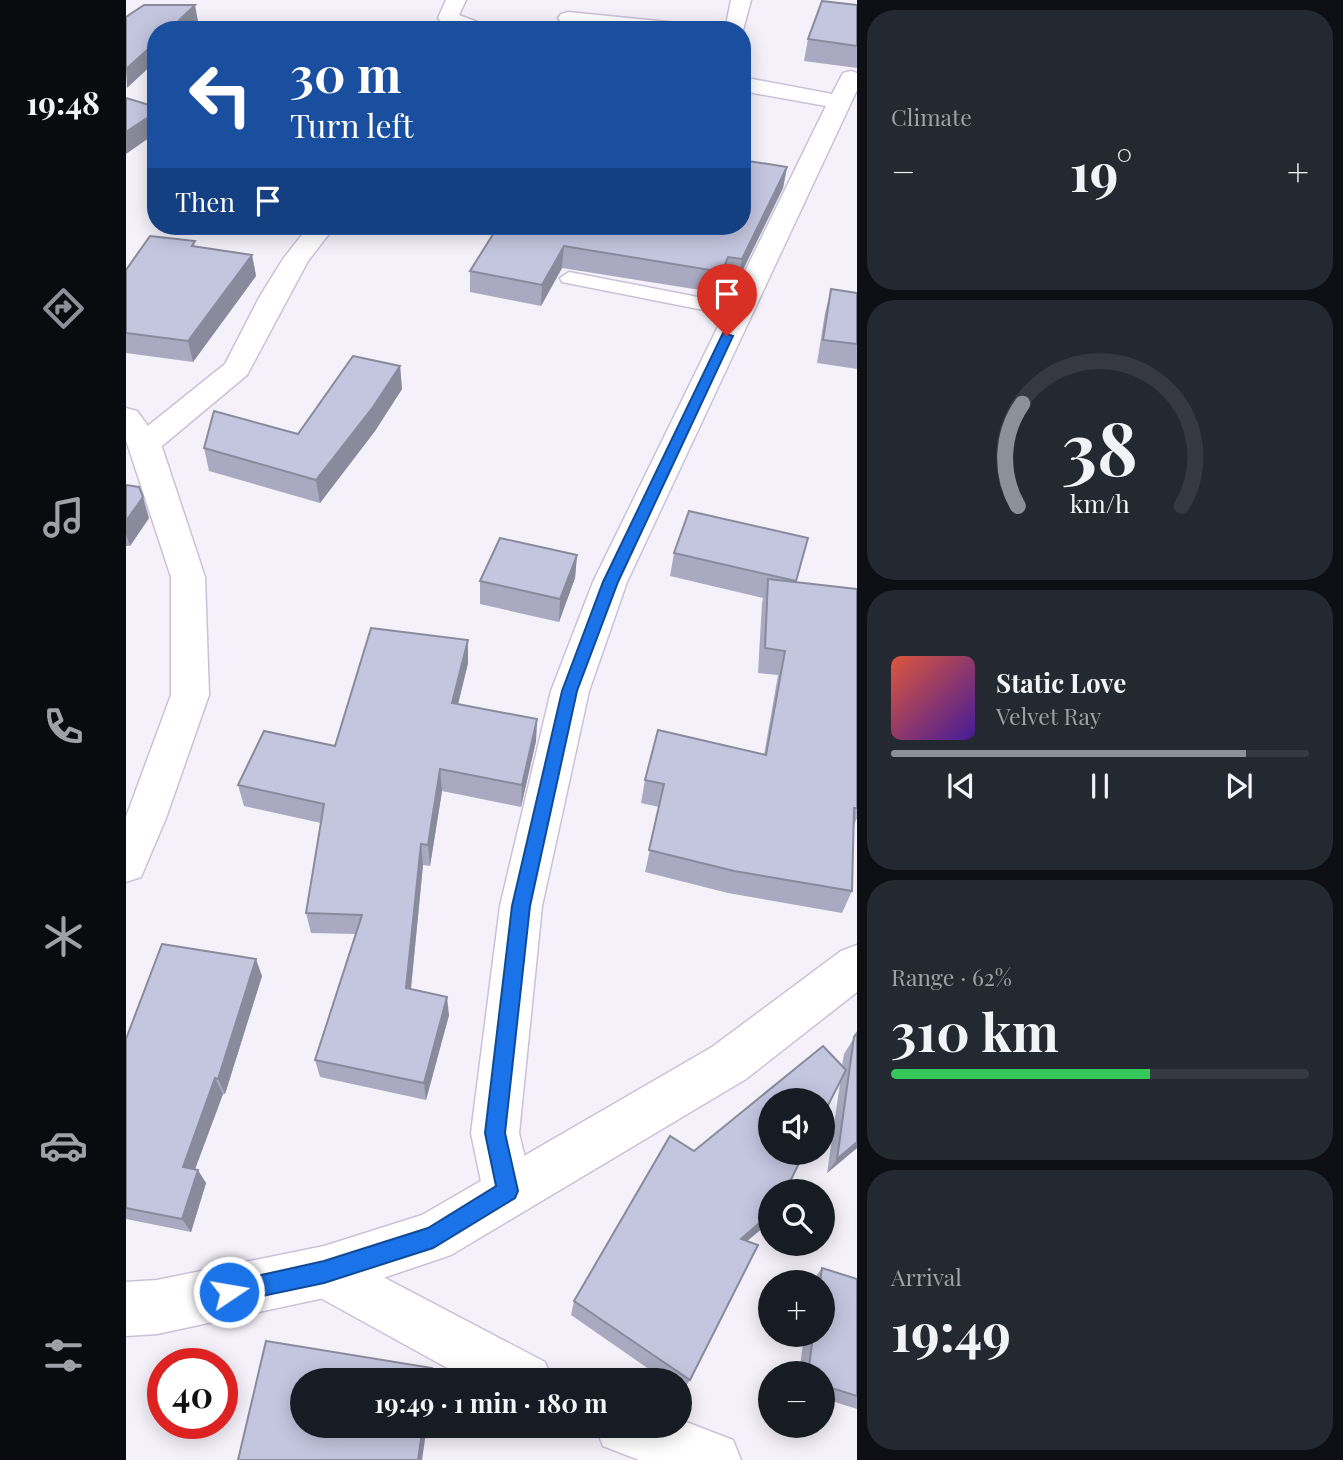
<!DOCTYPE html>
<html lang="en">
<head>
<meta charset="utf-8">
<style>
  body { margin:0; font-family:"Playfair Display",serif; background:#242831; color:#f1f3f6; height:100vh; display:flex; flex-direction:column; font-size:26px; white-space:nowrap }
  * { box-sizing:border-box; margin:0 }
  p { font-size:23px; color:#9ea1a6 }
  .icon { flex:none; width:38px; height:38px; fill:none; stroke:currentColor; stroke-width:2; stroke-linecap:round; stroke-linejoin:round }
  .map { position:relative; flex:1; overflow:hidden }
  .details { display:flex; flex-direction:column; gap:10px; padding:10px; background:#0d0f14; width:486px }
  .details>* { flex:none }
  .top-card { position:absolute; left:21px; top:21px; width:604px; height:214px; border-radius:28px; box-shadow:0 4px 18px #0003; background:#1a4fa0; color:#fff; overflow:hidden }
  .fabs { position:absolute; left:632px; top:1088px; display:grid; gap:14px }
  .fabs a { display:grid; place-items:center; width:77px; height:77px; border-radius:50%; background:#171b24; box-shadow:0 4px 18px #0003; font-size:35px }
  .speed { position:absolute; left:21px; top:1348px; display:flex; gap:14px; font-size:35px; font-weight:700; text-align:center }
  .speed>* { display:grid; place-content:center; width:91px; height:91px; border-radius:50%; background:#171b24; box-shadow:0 4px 18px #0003; line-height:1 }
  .speed .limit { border:10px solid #d22; background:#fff; color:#111 }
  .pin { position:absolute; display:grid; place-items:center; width:60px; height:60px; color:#fff; margin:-72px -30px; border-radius:50% 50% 50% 0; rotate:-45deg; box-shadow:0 0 7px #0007 }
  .pin .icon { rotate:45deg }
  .me { position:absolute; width:77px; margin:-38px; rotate:78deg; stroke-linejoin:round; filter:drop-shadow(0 0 5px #0008) }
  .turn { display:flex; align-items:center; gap:24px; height:147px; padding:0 28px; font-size:32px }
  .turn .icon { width:91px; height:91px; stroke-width:2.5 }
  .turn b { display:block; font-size:49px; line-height:60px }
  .then { display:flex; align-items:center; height:66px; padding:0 28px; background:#0003; gap:14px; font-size:26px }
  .big { font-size:52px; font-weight:700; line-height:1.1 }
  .details .tile { flex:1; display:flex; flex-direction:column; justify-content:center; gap:10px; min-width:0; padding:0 24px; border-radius:28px; background:#242831 }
  .details .dial { align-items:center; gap:0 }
  .dial svg { height:182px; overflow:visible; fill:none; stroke:#363941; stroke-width:7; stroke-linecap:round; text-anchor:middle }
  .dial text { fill:#f1f3f6; stroke:none }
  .song { display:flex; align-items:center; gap:21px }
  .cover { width:84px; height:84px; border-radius:10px; background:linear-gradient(135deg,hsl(10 70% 55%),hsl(260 70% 35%)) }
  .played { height:7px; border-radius:4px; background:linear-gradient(90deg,#8c9099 85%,#363941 85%) }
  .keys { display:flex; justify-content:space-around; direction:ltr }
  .heat { display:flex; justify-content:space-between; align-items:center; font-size:38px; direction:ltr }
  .charge { height:10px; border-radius:5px; background:linear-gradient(90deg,#34c759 62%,#363941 0) }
  .trip { position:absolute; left:164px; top:1368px; width:402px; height:70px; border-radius:35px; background:#171b24; box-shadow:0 4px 18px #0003; font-weight:700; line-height:70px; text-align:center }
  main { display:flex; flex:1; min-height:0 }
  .tabs { display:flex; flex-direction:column; width:126px; justify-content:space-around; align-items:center; background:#090b0e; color:#9ea1a6 }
  .tabs .icon { width:49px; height:49px }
  .tabs .active { color:#8c9099 }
  .tabs b { font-size:32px; color:#f1f3f6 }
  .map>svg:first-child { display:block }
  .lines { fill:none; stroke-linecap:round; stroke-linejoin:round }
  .lane-casing { stroke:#cbc0d9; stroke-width:3 }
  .street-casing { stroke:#cbc0d9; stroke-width:3 }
  .secondary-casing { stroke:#cbc0d9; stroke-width:3 }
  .lane { fill:#fff; fill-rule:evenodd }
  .street { fill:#fff; fill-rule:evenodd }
  .secondary { fill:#fff; fill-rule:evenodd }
  .wall { fill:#a9aac1 }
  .shaded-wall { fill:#898b9d }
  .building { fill:#c4c6e0; stroke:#898b9d; stroke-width:2 }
  .route { fill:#1a73e8; stroke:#114b97; stroke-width:2 }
</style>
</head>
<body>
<main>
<nav class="tabs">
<b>19:48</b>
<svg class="icon active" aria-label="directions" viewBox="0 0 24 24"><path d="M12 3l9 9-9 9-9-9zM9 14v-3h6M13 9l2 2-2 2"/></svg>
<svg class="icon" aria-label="music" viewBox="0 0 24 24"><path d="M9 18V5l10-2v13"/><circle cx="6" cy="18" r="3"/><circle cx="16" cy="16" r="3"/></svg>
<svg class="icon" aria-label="phone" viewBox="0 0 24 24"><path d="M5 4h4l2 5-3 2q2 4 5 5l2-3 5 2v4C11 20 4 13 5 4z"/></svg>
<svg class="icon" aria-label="climate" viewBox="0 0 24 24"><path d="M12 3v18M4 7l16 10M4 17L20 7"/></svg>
<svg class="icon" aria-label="car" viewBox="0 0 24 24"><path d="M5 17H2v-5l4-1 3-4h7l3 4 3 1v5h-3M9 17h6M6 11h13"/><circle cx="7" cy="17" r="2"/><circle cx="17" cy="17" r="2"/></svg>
<svg class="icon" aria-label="filters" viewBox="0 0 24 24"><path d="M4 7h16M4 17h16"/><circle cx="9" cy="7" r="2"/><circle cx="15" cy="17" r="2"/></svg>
</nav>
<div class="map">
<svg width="731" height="1460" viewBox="0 0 731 1460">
  <rect width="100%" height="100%" fill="#f5f1fb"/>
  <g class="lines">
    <g class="lane-casing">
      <polygon id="lane" points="443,272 613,305 623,311 613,317 436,282 434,278"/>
    </g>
    <g class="street-casing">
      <g id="street">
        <path d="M320,0H340L333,15L354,23L357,30C342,30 322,31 312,18Z"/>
        <polygon points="605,0 625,0 616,34 616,30 599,30"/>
        <polygon points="442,12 562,24 569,26 572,30 498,30 435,22 432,18 435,14"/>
        <polygon points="725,71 731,73 731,90 501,582 463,691 416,906 393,1133 407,1191 400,1209 382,1216 364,1209 357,1191 345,1133 374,906 425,691 467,582 700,106 616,91 616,77 706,94 717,73"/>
        <polygon points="183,226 209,226 182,261 121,375 30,451 19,454 8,451 3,444 8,437 99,364 134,296 157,259"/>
        <polygon points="198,1246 419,1362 427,1381 345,1381 180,1290 172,1272 180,1254"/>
        <polygon points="555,1420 607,1440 615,1460 513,1460 477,1446 469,1426 555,1426"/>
      </g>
    </g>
    <g class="secondary-casing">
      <g id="secondary">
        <polygon points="0,408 11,411 35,444 79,577 83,695 40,818 15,877 0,882 0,817 45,695 45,577 0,440"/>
        <polygon points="731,945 731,992 620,1079 325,1255 198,1298 31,1334 0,1336 0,1282 31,1280 198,1246 296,1215 586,1047 715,951"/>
      </g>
    </g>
    <use href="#lane" class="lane"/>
    <use href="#street" class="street"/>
    <use href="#secondary" class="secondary"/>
  </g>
  <g class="wall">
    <polygon points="731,5 731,68 678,61 682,39"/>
    <polygon points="661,167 657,188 612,280 598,278 593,293 436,268 415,306 344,292 344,271 376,232"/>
    <polygon points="70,246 126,255 130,276 67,362 0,353 0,270"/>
    <polygon points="705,289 731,293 731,369 691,363 699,313"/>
    <polygon points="274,366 276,389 249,431 194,503 83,471 78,448 172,434"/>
    <polygon points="0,485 23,518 4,546 0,546"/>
    <polygon points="548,553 670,581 670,582 731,589 731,818 728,825 726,891 716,913 602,893 519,872 533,807 515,803 519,780 638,755 652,675 632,673 636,603 637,598 544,576"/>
    <polygon points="451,555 449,578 433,622 354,604 354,581"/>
    <polygon points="342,663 332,704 411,719 410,741 395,807 316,791 304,866 297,865 285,989 323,1015 300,1100 194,1077 189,1060 229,934 185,933 180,913 195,823 118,806 112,785 209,746"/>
    <polygon points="136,976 99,1094 97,1094 69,1169 80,1183 65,1232 0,1219 0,1039"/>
    <polygon points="731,1033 731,1148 701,1173 714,1083 639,1226 621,1241 564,1380 556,1392 555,1381 540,1381 445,1315 448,1301 716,1066 718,1054"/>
    <polygon points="696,1268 731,1279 731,1409 696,1398 696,1374 673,1374 678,1335 696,1335 696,1283 686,1283 686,1281"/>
  </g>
  <g class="shaded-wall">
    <polygon points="69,5 72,21 63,30 43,30"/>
    <polygon points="30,42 30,61 1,88 0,69"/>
    <polygon points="30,112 30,133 0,154 0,132"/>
    <polygon points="661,167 657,188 612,280 616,259"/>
    <polygon points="438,246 436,268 415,306 416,285"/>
    <polygon points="126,255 130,276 67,362 62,341"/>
    <polygon points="602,257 598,278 593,293 596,272"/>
    <polygon points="274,366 276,389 249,431 194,503 190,480"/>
    <polygon points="17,497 23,518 4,546 0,534 0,521"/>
    <polygon points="451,555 449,578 433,622 434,599"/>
    <polygon points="342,640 342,663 327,725 326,703"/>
    <polygon points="411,719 410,741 395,807 396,785"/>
    <polygon points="314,769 316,791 304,866 302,845"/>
    <polygon points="295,844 297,865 283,1007 280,988"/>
    <polygon points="130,959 136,976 99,1094 92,1079"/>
    <polygon points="321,997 323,1015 300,1100 298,1083"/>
    <polygon points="89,1078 97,1094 65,1180 57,1167"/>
    <polygon points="731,1142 731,1148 701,1173 711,1159"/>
    <polygon points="72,1170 80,1183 65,1232 56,1219"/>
    <polygon points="644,1214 644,1219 639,1226 605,1255 615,1239"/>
    <polygon points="306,1368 308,1381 304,1381"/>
    <polygon points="297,1426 301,1426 296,1460 292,1460"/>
  </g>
  <g class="building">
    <polygon points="696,1 731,5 731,46 682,39"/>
    <polygon points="18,5 69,5 43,30 30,30 30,42 0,69 0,17"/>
    <polygon points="0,98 30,107 30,112 0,132"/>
    <polygon points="616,160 661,167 616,259 602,257 596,272 438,246 416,285 344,271 369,231 376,232 381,226 616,226"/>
    <polygon points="24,236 69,241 66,246 126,255 62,341 0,333 0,270"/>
    <polygon points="705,289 731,293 731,344 697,340"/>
    <polygon points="227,356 274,366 247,407 190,480 78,448 88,411 172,434"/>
    <polygon points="0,485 13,487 17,497 0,521"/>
    <polygon points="563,511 682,538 670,581 548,553"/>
    <polygon points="374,538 451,555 434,599 354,581"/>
    <polygon points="642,579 731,589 731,808 728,808 726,891 608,871 523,850 538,784 519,780 532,730 640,755 659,651 639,648"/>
    <polygon points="245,628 342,640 326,703 411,719 396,785 314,769 302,845 295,844 280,988 321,997 298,1083 189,1060 236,915 180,913 198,804 112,785 138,731 209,746"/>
    <polygon points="36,944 130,959 92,1079 89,1078 57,1167 72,1170 56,1219 0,1208 0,1039"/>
    <polygon points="731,1033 731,1142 711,1159 728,1037"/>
    <polygon points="697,1046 720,1070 696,1117 696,1101 644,1101 644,1153 678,1153 659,1192 644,1192 644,1214 615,1239 632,1245 564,1380 448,1301 544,1136 568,1151"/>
    <polygon points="696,1268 731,1279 731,1396 696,1385 696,1374 682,1374 687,1335 696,1335 696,1283 694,1283"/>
    <polygon points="140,1341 306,1368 304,1381 177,1381 177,1426 297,1426 292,1460 112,1460"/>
  </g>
  <polygon class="route" points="597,333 607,336 492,582 451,691 404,906 379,1133 392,1191 389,1198 307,1248 198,1283 103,1303 95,1300 92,1292 95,1284 198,1261 302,1228 370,1186 359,1133 386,906 436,691 477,582"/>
</svg>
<div class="fabs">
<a><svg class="icon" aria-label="sound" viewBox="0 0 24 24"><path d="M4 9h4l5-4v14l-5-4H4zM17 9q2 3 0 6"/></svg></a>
<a><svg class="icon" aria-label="search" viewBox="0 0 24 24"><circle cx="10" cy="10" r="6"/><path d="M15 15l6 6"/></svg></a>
<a>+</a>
<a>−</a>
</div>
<div class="speed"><div class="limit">40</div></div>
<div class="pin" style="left:601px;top:336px;background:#d93025"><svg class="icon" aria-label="arrive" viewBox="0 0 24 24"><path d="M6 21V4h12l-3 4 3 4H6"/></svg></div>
<svg class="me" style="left:103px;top:1292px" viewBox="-20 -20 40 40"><circle r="17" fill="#1a73e8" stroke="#fff" stroke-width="3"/><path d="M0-11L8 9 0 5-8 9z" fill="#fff"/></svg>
<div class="trip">19:49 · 1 min · 180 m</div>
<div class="top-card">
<div class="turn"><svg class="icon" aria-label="left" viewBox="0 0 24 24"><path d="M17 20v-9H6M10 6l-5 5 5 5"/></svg><div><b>30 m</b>Turn left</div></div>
<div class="then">Then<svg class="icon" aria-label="arrive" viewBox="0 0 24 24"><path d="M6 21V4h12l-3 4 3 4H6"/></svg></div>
</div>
</div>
<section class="details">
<div class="tile"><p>Climate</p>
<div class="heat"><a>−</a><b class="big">19°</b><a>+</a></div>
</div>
<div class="tile dial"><svg viewBox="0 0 100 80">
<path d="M14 69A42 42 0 1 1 86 69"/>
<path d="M14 69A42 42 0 0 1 16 24" stroke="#8c9099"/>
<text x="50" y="56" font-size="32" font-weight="700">38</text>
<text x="50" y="72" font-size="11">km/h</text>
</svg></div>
<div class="tile">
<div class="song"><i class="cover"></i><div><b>Static Love</b><p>Velvet Ray</p></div></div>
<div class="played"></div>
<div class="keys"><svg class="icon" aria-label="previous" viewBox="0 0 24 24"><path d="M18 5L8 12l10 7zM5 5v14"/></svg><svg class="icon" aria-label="pause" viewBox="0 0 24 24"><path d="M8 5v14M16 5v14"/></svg><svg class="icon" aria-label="next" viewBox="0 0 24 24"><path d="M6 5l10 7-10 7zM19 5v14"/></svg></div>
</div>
<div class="tile"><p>Range · 62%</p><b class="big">310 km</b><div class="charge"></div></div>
<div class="tile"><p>Arrival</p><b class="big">19:49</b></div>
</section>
</main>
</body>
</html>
